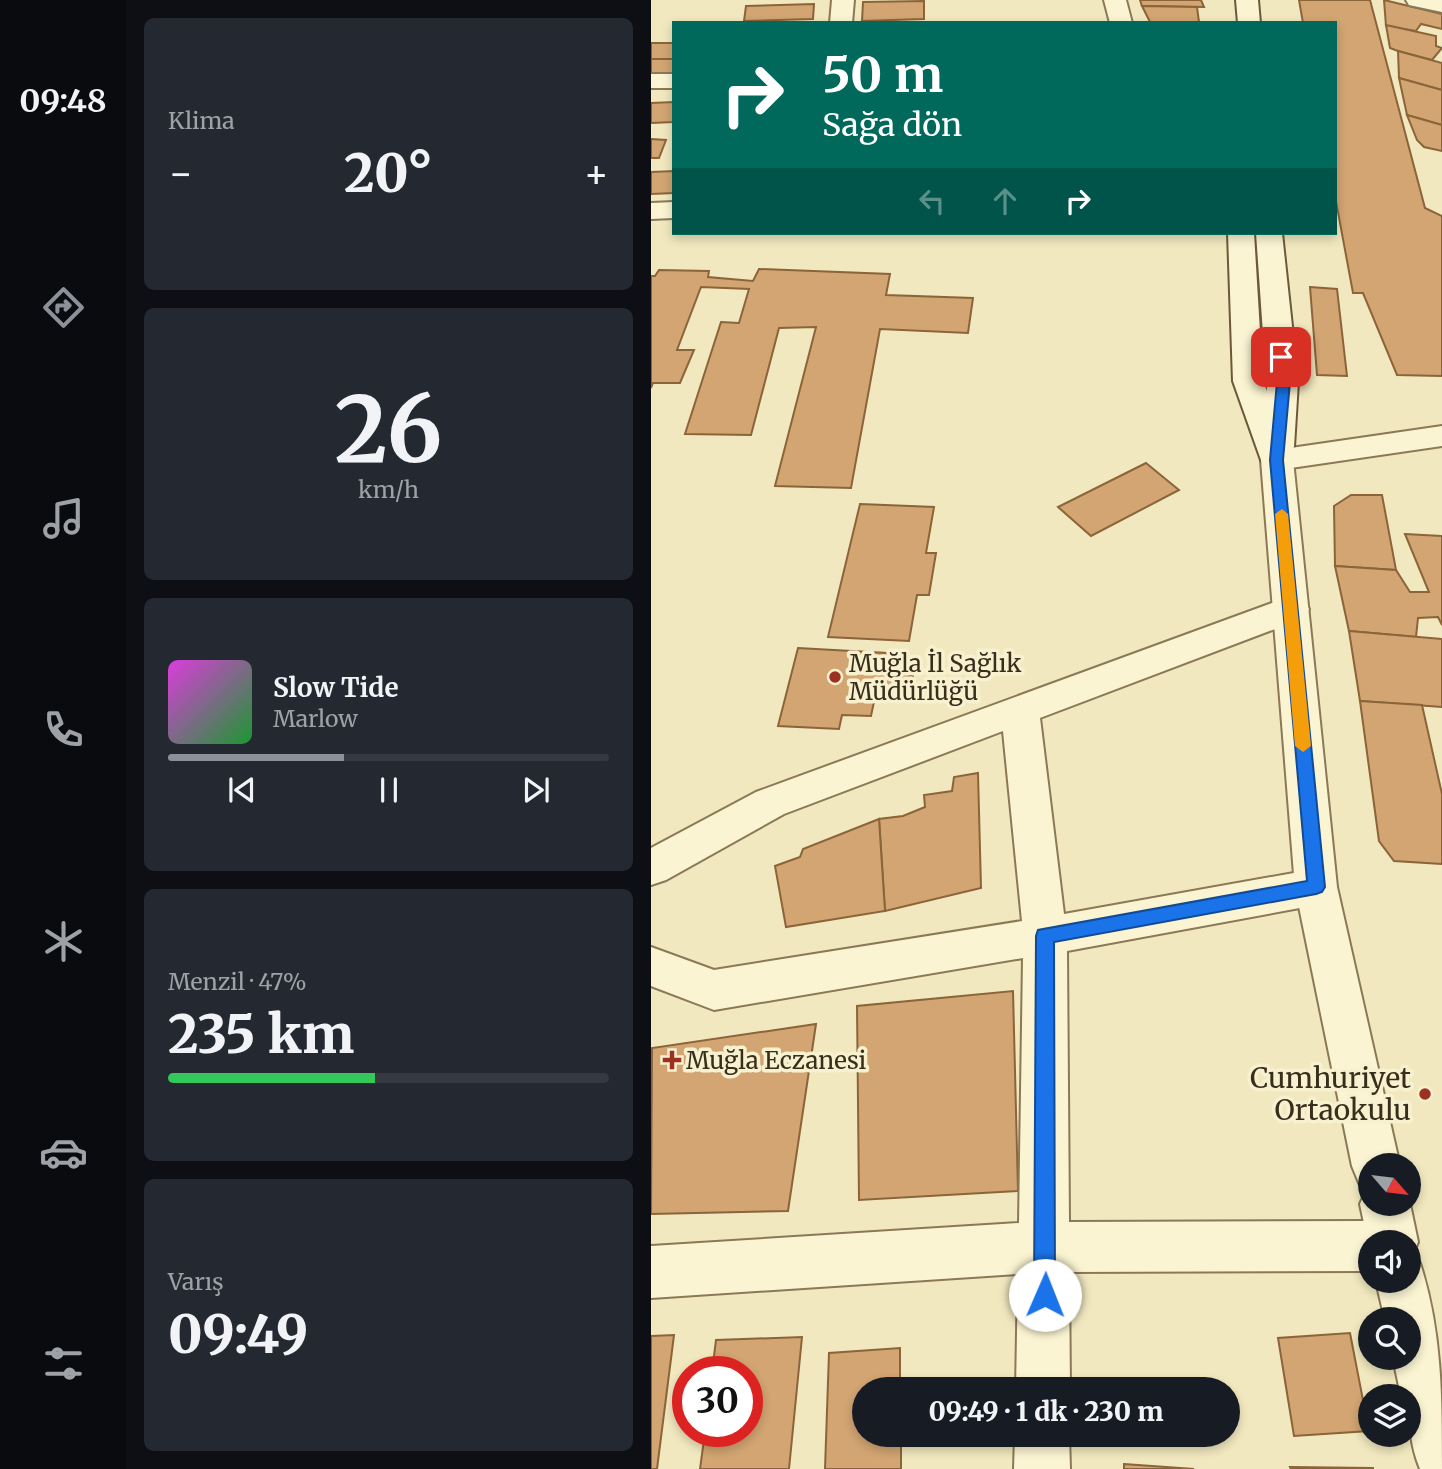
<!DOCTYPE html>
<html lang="tr">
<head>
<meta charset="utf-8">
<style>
  body { margin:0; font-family:Merriweather,serif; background:#242831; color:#f1f3f6; height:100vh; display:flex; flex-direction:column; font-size:26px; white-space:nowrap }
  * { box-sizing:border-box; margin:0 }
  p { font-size:23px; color:#9ea1a6 }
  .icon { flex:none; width:38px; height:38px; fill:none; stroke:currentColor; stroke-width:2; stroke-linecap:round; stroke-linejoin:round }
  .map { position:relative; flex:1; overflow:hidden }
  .details { display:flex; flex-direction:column; gap:18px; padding:18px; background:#0d0f14; width:525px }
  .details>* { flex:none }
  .banner { position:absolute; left:21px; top:21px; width:665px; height:214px; border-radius:0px; box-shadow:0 4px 10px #0003; background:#00695c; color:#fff; overflow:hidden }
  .needle { width:46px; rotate:118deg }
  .controls { position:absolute; left:707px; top:1153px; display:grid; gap:14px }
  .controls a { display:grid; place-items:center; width:63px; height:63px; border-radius:50%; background:#171b24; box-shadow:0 4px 10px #0003; font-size:35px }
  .speed { position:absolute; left:21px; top:1356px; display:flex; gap:14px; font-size:35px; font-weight:700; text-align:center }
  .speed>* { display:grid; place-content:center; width:91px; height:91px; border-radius:50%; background:#171b24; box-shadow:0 4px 10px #0003; line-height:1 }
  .speed .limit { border:10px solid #d22; background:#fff; color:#111 }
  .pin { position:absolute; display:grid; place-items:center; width:60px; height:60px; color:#fff; margin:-30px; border-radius:14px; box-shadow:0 4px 10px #0006 }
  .me { position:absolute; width:77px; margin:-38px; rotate:1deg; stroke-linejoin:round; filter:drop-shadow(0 0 5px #0008) }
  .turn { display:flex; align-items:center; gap:24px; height:147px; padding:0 35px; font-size:32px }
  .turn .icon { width:91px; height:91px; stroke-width:2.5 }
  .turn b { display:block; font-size:49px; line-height:60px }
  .lanes { display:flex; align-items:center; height:66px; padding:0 35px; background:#0003; justify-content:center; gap:35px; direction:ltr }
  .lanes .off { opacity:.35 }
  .big { font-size:52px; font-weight:800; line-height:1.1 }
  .details .tile { flex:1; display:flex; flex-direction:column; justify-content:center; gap:10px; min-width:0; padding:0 24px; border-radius:10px; background:#242831 }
  .details .dial { align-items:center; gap:0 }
  .dial b { font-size:91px; line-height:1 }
  .song { display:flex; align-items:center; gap:21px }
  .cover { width:84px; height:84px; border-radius:10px; background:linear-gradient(135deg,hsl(300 70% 55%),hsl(130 70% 35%)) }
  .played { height:7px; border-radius:4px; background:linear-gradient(90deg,#8c9099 40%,#363941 40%) }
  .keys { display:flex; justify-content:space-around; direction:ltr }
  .heat { display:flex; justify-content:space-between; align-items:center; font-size:38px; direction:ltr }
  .charge { height:10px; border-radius:5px; background:linear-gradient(90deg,#34c759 47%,#363941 0) }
  .trip { position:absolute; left:201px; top:1377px; width:388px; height:70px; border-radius:35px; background:#171b24; box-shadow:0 4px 10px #0003; font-weight:800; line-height:70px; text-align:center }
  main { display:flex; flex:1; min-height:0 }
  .dock { display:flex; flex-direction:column; width:126px; justify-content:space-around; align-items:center; background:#090b0e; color:#9ea1a6 }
  .dock .icon { width:49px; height:49px }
  .dock .on { color:#8c9099 }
  .dock b { font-size:32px; color:#f1f3f6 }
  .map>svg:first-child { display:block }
  .building { fill:#d2a572; stroke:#8b643a; stroke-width:2 }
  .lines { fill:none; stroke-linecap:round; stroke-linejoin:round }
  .minor-casing { stroke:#8b7856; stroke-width:4 }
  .tertiary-casing { stroke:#8b7856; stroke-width:4 }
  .secondary-casing { stroke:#6c5939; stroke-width:4 }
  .minor { fill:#fbf4d2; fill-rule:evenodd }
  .tertiary { fill:#fbf4d2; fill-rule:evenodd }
  .secondary { fill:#fbf4d2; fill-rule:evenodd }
  .route { fill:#1a73e8; stroke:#114b97; stroke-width:2 }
  .slow { fill:#f59e0b }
  .poi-dot { fill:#9e3022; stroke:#f8f1cf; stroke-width:2.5 }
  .labels { text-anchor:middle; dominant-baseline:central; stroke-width:7; stroke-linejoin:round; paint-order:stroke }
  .poi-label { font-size:24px; fill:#392d1c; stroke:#f8f1cf; text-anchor:start }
  .near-poi-label { font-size:28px; fill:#392d1c; stroke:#f8f1cf; text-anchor:end }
</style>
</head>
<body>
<main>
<nav class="dock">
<b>09:48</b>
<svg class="icon on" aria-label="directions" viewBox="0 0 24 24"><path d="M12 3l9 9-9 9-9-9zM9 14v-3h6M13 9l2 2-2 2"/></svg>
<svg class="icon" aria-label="music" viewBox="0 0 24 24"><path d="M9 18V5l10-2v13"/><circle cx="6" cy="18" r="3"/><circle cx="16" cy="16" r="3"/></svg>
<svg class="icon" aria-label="phone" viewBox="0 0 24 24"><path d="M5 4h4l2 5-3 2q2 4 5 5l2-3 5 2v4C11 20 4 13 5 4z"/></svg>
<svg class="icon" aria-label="climate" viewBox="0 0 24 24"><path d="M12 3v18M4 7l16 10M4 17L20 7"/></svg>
<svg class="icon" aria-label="car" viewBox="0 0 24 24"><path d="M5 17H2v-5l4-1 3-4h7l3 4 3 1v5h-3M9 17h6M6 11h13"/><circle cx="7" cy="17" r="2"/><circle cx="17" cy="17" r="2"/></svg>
<svg class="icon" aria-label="filters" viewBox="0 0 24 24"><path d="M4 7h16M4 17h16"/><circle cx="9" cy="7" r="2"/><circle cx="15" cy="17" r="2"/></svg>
</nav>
<section class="details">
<div class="tile"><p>Klima</p>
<div class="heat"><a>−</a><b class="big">20°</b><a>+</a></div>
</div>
<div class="tile dial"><b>26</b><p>km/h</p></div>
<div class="tile">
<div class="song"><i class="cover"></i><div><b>Slow Tide</b><p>Marlow</p></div></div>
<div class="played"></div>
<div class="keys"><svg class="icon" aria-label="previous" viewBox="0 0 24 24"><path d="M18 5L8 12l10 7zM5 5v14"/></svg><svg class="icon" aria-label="pause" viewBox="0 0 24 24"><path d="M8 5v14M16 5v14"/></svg><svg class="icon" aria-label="next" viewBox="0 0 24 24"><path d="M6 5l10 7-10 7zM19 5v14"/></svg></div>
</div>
<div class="tile"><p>Menzil · 47%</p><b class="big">235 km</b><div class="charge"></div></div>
<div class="tile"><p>Varış</p><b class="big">09:49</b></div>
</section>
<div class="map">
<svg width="791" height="1469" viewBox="0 0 791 1469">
  <rect width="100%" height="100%" fill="#f1e8bf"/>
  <g class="building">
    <polygon points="489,0 550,0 553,7 491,6"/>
    <polygon points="648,0 719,0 774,208 791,216 791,376 746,375 712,293 702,293 684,196 684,23 652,23"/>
    <polygon points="733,0 791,14 791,29 770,24 765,31 735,26"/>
    <polygon points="273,1 273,19 211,21 212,2"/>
    <polygon points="163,4 162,19 93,21 95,6"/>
    <polygon points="491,6 546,7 548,22 499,22"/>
    <polygon points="735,25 785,36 785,46 791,48 781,60 747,51 739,48"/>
    <rect x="0" y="43" width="23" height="16"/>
    <polygon points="747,51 791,63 791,90 748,78"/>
    <polygon points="0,59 23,59 23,75 0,76"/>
    <polygon points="748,78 791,90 791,125 756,115"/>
    <polygon points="23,102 23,122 0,123 0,103"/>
    <polygon points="756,115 791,125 791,151 773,147 766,140"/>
    <polygon points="0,139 15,140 8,158 0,158"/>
    <polygon points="23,171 23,193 0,194 0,172"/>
    <polygon points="108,269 239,274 235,295 322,298 317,333 229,329 200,488 124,486 165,327 128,328 100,435 34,434 70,322 88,323 98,289 50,287 26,350 43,350 29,383 2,383 0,388 0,276 4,276 8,270 58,271 57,277 102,281"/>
    <polygon points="659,287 686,289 696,376 666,375"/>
    <polygon points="495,463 528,490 440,536 407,507"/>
    <polygon points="700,495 731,495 745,570 684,566 683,506"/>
    <polygon points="209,504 283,507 275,553 285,553 278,595 266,595 258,641 177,637"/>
    <polygon points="754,534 791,536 791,625 787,617 767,618 765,637 698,631 684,566 745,570 759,592 778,592"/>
    <polygon points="698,631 791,639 791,707 709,701"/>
    <polygon points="147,648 254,654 250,674 262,675 259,694 225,692 220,716 191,715 188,729 127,726"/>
    <polygon points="709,701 771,705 791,794 791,864 743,861 728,841"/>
    <polygon points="327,773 330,888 234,911 228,819 252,816 274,807 273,795 301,791 303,777"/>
    <polygon points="228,819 234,911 135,927 124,866 149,857 152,849"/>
    <polygon points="362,991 367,1191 208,1200 206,1006"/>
    <polygon points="165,1024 137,1211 0,1214 1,1048"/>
    <polygon points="699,1333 718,1431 643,1436 627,1338"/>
    <polygon points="23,1335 6,1469 0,1469 0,1336"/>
    <polygon points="151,1337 138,1469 49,1469 54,1432 96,1432 96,1372 61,1372 65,1340"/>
    <polygon points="249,1348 249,1390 214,1390 214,1435 250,1435 250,1469 174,1469 178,1353"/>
    <polygon points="473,1464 543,1469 473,1469"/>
    <polygon points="639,1467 722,1468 722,1469 640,1469"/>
  </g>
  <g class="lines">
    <g class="minor-casing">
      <g id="minor">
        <polygon points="181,0 203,0 201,23 179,23"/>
        <polygon points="453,0 475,0 481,23 459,23"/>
        <polygon points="755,0 791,0 791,12 758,5"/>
        <rect x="0" y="74" width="23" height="14"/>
        <polygon points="791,426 791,446 626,470 615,467 610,460 615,453 626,450"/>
        <polygon points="640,596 653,600 658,609 653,618 389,718 413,914 665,869 680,875 686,887 680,899 665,905 416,951 418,1222 719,1221 737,1228 743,1242 719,1242 719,1271 418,1272 419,1390 365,1390 367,1274 0,1298 0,1246 368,1223 372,958 63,1010 0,986 0,947 63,970 371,921 352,731 133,814 15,880 0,885 0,848 105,792"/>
        <polygon points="364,1435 418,1435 419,1469 363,1469"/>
      </g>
    </g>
    <g class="tertiary-casing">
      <g id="tertiary">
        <polygon points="23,202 23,218 0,219 0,203"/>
        <path d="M626,450L637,453L642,460L686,887L749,1166H719V1204H758V1202L759,1204L767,1242L760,1259L769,1263C791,1331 791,1397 791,1469H769C759,1445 758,1422 758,1396H750L742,1358H758V1320H734L725,1281H758V1242H719V1248L717,1242L709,1204L717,1186L708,1183L701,1166L644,887L610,460L615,453Z"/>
      </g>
    </g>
    <g class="secondary-casing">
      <g id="secondary">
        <polygon points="585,0 607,0 609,23 587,23"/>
        <polygon points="577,233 603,233 612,381 616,391 605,233 631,233 647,382 643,447 639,453 642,460 637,467 626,470 615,467 610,460 582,381"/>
      </g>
    </g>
    <use href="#minor" class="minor"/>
    <use href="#tertiary" class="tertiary"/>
    <use href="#secondary" class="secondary"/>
  </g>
  <polygon class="route" points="630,353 636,357 639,382 632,460 674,887 671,892 665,894 403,942 404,1295 401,1302 394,1305 386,1302 383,1295 385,936 387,930 656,881 619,460 626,382 624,357"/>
  <polygon class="slow" points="631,509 637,514 660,746 652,752 644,746 624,514"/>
  <g class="poi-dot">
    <circle cx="184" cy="677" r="7"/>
    <path d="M17.5 1049.5h7v7h7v7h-7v7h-7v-7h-7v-7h7z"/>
    <circle cx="774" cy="1094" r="7"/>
  </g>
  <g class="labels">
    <g class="poi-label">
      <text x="198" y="663">Muğla İl Sağlık<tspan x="198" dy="28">Müdürlüğü</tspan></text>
      <text x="35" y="1060">Muğla Eczanesi</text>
    </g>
    <g class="near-poi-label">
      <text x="760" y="1078">Cumhuriyet<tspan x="760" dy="32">Ortaokulu</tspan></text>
    </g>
  </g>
</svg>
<div class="controls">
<a><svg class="needle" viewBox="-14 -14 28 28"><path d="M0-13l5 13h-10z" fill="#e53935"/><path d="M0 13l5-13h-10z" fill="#9ea1a6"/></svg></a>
<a><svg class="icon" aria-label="sound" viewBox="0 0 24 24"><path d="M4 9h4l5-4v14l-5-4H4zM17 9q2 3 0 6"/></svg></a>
<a><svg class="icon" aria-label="search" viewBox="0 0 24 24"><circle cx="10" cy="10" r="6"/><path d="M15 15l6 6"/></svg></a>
<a><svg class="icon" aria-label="layers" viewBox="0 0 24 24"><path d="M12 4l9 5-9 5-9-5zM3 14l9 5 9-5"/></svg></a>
</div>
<div class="speed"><div class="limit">30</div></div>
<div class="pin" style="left:630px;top:357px;background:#d93025"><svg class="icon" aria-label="arrive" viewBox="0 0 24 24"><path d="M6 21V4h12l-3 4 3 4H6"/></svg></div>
<svg class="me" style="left:394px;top:1295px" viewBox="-20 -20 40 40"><circle r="19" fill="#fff"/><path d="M0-13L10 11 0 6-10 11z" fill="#1a73e8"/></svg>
<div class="trip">09:49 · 1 dk · 230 m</div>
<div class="banner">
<div class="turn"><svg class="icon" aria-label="right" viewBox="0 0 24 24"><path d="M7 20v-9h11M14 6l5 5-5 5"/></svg><div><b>50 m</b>Sağa dön</div></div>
<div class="lanes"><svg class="icon off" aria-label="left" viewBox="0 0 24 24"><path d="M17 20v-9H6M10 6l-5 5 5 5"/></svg><svg class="icon off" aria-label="ahead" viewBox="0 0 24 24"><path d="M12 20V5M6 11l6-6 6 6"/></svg><svg class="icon" aria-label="right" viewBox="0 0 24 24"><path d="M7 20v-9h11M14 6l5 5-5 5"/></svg></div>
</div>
</div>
</main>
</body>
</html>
